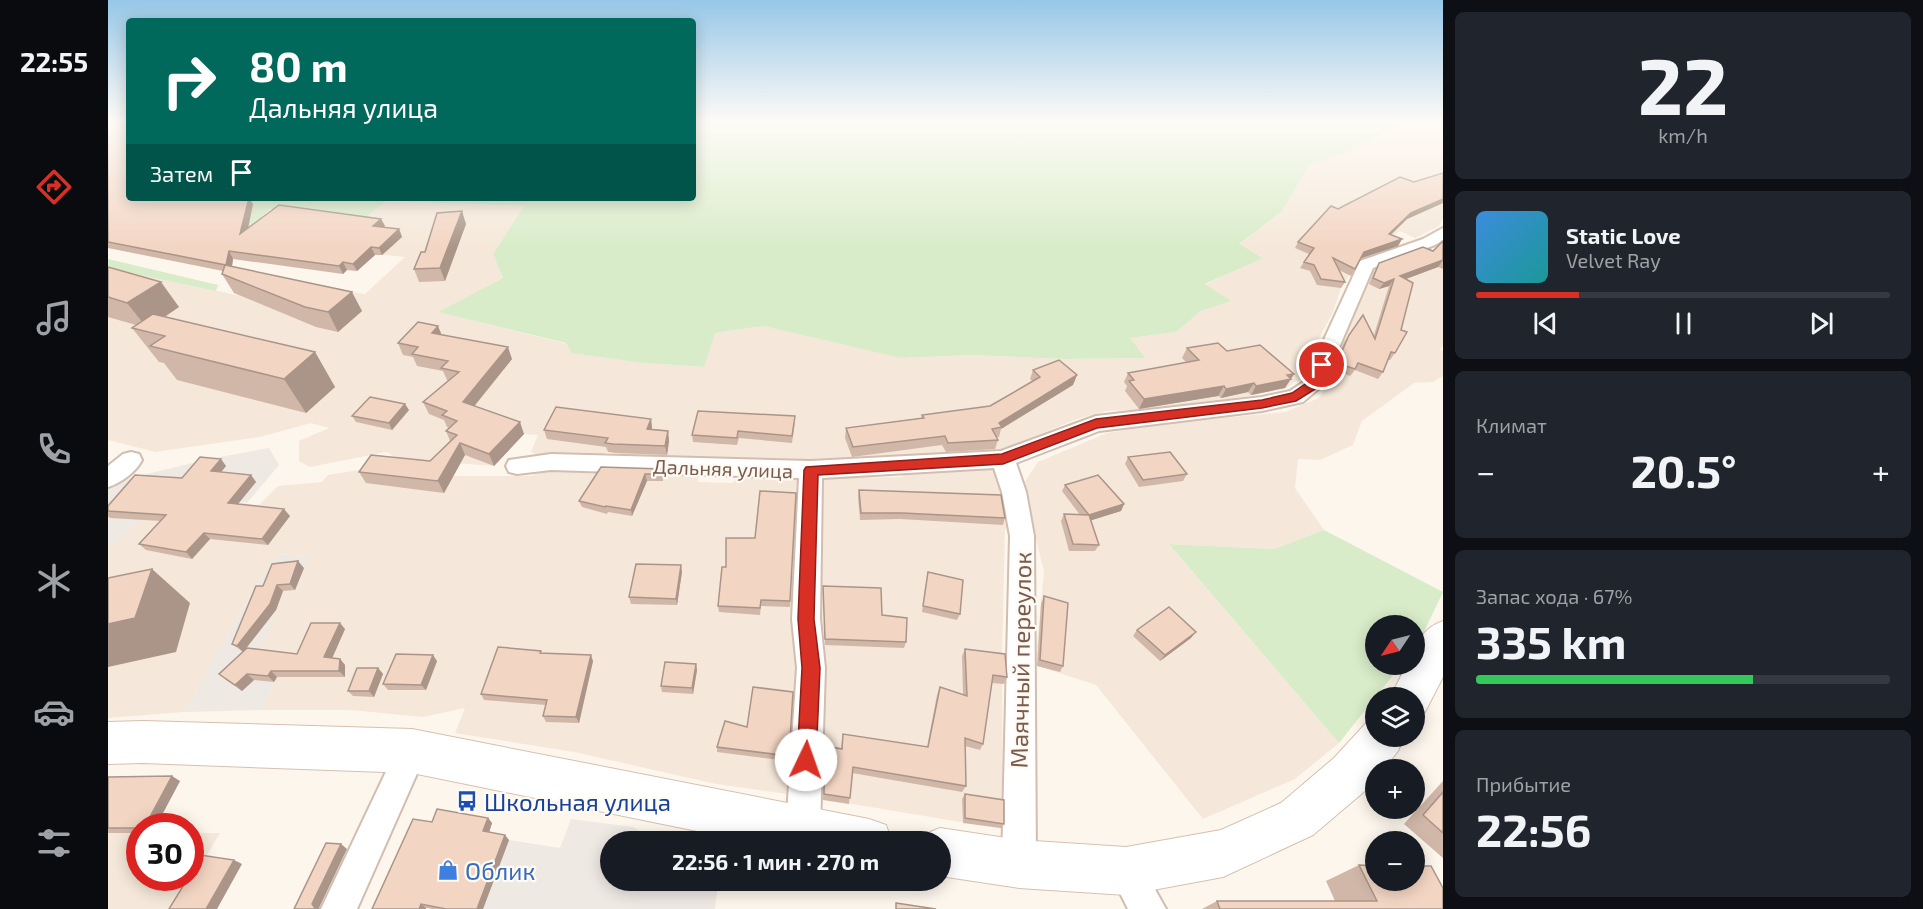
<!DOCTYPE html>
<html lang="ru">
<head>
<meta charset="utf-8">
<style>
  body { margin:0; font-family:"Exo 2",sans-serif; background:#20242c; color:#f1f3f6; height:100vh; display:flex; flex-direction:column; font-size:22px; white-space:nowrap }
  * { box-sizing:border-box; margin:0 }
  p { font-size:20px; color:#9ea1a6 }
  .icon { flex:none; width:33px; height:33px; fill:none; stroke:currentColor; stroke-width:2; stroke-linecap:round; stroke-linejoin:round }
  .map { position:relative; flex:1; overflow:hidden }
  .sheet { display:flex; flex-direction:column; gap:12px; padding:12px; background:#0d0f14; width:480px }
  .sheet>* { flex:none }
  .banner { position:absolute; left:18px; top:18px; width:570px; height:183px; border-radius:6px; box-shadow:0 3px 15px #0003; background:#00695c; color:#fff; overflow:hidden }
  .needle { width:39px; rotate:235deg }
  .tools { position:absolute; left:1257px; top:615px; display:grid; gap:12px }
  .tools a { display:grid; place-items:center; width:60px; height:60px; border-radius:50%; background:#171b24; box-shadow:0 3px 15px #0003; font-size:30px }
  .speed { position:absolute; left:18px; top:813px; display:flex; gap:12px; font-size:30px; font-weight:700; text-align:center }
  .speed>* { display:grid; place-content:center; width:78px; height:78px; border-radius:50%; background:#171b24; box-shadow:0 3px 15px #0003; line-height:1 }
  .speed .limit { border:9px solid #d22; background:#fff; color:#111 }
  .pin { position:absolute; display:grid; place-items:center; width:51px; height:51px; color:#fff; margin:-26px; border:3px solid #fff; border-radius:50%; box-shadow:0 2px 6px #0007 }
  .me { position:absolute; width:66px; margin:-33px; rotate:3deg; stroke-linejoin:round; filter:drop-shadow(0 0 4px #0008) }
  .turn { display:flex; align-items:center; gap:21px; height:126px; padding:0 24px; font-size:27px }
  .turn .icon { width:78px; height:78px; stroke-width:2.5 }
  .turn b { display:block; font-size:42px; line-height:51px }
  .then { display:flex; align-items:center; height:57px; padding:0 24px; background:#0003; gap:12px; font-size:22px }
  .big { font-size:45px; font-weight:700; line-height:1.1 }
  .sheet .tile { flex:1; display:flex; flex-direction:column; justify-content:center; gap:9px; min-width:0; padding:0 21px; border-radius:9px; background:#20242c }
  .sheet .dial { align-items:center; gap:0 }
  .dial b { font-size:78px; line-height:1 }
  .song { display:flex; align-items:center; gap:18px }
  .cover { width:72px; height:72px; border-radius:9px; background:linear-gradient(135deg,hsl(210 70% 55%),hsl(180 70% 35%)) }
  .played { height:6px; border-radius:3px; background:linear-gradient(90deg,#d93025 25%,#363941 25%) }
  .keys { display:flex; justify-content:space-around; direction:ltr }
  .heat { display:flex; justify-content:space-between; align-items:center; font-size:33px; direction:ltr }
  .charge { height:9px; border-radius:4px; background:linear-gradient(90deg,#34c759 67%,#363941 0) }
  .trip { position:absolute; left:492px; top:831px; width:351px; height:60px; border-radius:30px; background:#171b24; box-shadow:0 3px 15px #0003; font-weight:700; line-height:60px; text-align:center }
  main { display:flex; flex:1; min-height:0 }
  .tab-bar { display:flex; flex-direction:column; width:108px; justify-content:space-around; align-items:center; background:#090b0e; color:#9ea1a6 }
  .tab-bar .icon { width:42px; height:42px }
  .tab-bar .current { color:#d93025 }
  .tab-bar b { font-size:27px; color:#f1f3f6 }
  .map>svg:first-child { display:block }
  .residential { fill:#f5e8da }
  .industrial { fill:#efe9e4 }
  .green { fill:#d8ecc9 }
  .lines { fill:none; stroke-linecap:round; stroke-linejoin:round }
  .street-casing { stroke:#d1beb0; stroke-width:4 }
  .secondary-casing { stroke:#d6c0b0; stroke-width:2 }
  .street { fill:#fff; fill-rule:evenodd }
  .secondary { fill:#fff; fill-rule:evenodd }
  .wall { fill:#d1b7a8 }
  .shaded-wall { fill:#aa9588 }
  .building { fill:#f3d5c3; stroke:#aa9588; stroke-width:1.5 }
  .route { fill:#d93025; stroke:#8d1f18; stroke-width:1.5 }
  .labels { text-anchor:middle; dominant-baseline:central; stroke-width:4.5; stroke-linejoin:round; paint-order:stroke }
  .street-label { font-size:20px; fill:#7a5c4d; stroke:#fffaf3 }
  .near-street-label { font-size:24px; fill:#7a5c4d; stroke:#fffaf3 }
  .near-transit-label { font-size:24px; fill:#164399; stroke:#fffaf3; text-anchor:start }
  .near-shop-label { font-size:24px; fill:#366cbe; stroke:#fffaf3; text-anchor:start }
</style>
</head>
<body>
<main>
<nav class="tab-bar">
<b>22:55</b>
<svg class="icon current" aria-label="directions" viewBox="0 0 24 24"><path d="M12 3l9 9-9 9-9-9zM9 14v-3h6M13 9l2 2-2 2"/></svg>
<svg class="icon" aria-label="music" viewBox="0 0 24 24"><path d="M9 18V5l10-2v13"/><circle cx="6" cy="18" r="3"/><circle cx="16" cy="16" r="3"/></svg>
<svg class="icon" aria-label="phone" viewBox="0 0 24 24"><path d="M5 4h4l2 5-3 2q2 4 5 5l2-3 5 2v4C11 20 4 13 5 4z"/></svg>
<svg class="icon" aria-label="climate" viewBox="0 0 24 24"><path d="M12 3v18M4 7l16 10M4 17L20 7"/></svg>
<svg class="icon" aria-label="car" viewBox="0 0 24 24"><path d="M5 17H2v-5l4-1 3-4h7l3 4 3 1v5h-3M9 17h6M6 11h13"/><circle cx="7" cy="17" r="2"/><circle cx="17" cy="17" r="2"/></svg>
<svg class="icon" aria-label="filters" viewBox="0 0 24 24"><path d="M4 7h16M4 17h16"/><circle cx="9" cy="7" r="2"/><circle cx="15" cy="17" r="2"/></svg>
</nav>
<div class="map">
<svg width="1335" height="909" viewBox="0 0 1335 909">
  <rect width="100%" height="100%" fill="#fdf6ec"/>
  <g class="residential">
    <polygon points="1299,122 1322,122 1335,126 1335,218 1331,226 1307,238 1292,231 1250,260 1233,288 1225,312 1205,350 1205,363 1198,379 1186,382 1179,388 1142,396 1032,410 999,411 969,419 888,452 710,466 539,455 533,457 500,452 482,459 436,458 423,452 430,435 416,434 386,466 291,459 278,452 202,467 191,461 191,441 221,428 203,423 152,437 47,452 0,440 0,268 129,295 156,278 257,294 297,257 257,253 227,245 278,201 417,206 385,254 395,278 331,312 536,363 595,367 607,333 655,326 794,358 862,355 956,359 1036,358 1021,338 1068,332 1093,311 1122,301 1097,285 1154,257 1130,245 1174,211 1201,166 1241,151"/>
    <polygon points="1335,246 1335,345 1332,350 1335,351 1335,376 1325,382 1306,383 1254,421 1245,445 1212,460 1190,459 1187,488 1216,530 1166,549 1061,544 1231,743 1187,779 1095,819 988,685 927,665 936,571 914,486 930,462 999,433 1063,423 1177,412 1211,398 1217,389 1257,283 1263,274 1272,267 1320,257"/>
    <polygon points="270,467 346,476 422,476 444,469 591,473 590,482 624,483 640,470 687,474 693,479 691,699 680,794 608,784 466,752 347,733 357,708 315,717 242,710 155,710 166,682 130,669 170,605 175,591 196,568 201,556 170,554 146,589 76,712 0,718 0,548 61,494 151,505 170,486 214,482 220,475"/>
    <polygon points="884,469 898,491 901,526 897,530 894,661 895,829 708,798 708,592 715,478 795,477 797,471"/>
    <polygon points="0,833 31,833 32,878 82,878 83,833 112,833 67,909 0,909"/>
  </g>
  <g class="industrial">
    <polygon points="161,448 171,465 139,503 61,494 0,548 0,489 10,481 101,459"/>
    <polygon points="170,554 202,556 187,590 174,592 160,635 131,668 166,682 155,710 76,712 146,589"/>
    <polygon points="463,819 525,827 550,841 502,842 502,880 610,881 607,909 375,909 401,840 452,848"/>
  </g>
  <g class="green">
    <polygon points="585,122 1299,122 1241,151 1201,166 1174,211 1131,244 1155,258 1097,284 1123,301 1093,311 1068,332 1022,338 1037,358 956,359 862,355 793,358 655,326 607,333 596,367 536,363 464,353 458,343 330,312 395,278 385,254 416,206 278,201 252,223 162,209 149,221 137,242 125,198 585,198"/>
    <polygon points="0,259 110,285 108,291 0,268"/>
    <polygon points="1216,530 1335,592 1312,640 1307,648 1306,626 1268,626 1268,664 1293,665 1231,743 1061,544 1166,549"/>
  </g>
  <g class="lines">
    <g class="street-casing">
      <g id="street">
        <polygon points="1335,228 1335,240 1327,245 1265,268 1215,385 1195,402 1154,411 991,431 908,463 918,492 926,536 928,864 923,876 911,881 899,876 894,864 902,536 894,492 886,468 714,478 712,619 717,668 712,828 707,840 683,840 678,828 689,668 684,619 691,478 443,470 409,474 401,472 398,466 401,460 443,454 703,461 893,451 988,416 1154,397 1182,391 1197,381 1252,261 1315,239"/>
        <path d="M23,452L31,454L34,460C28,472 13,483 0,487V466L15,454Z"/>
        <polygon points="304,736 315,740 319,751 249,909 213,909 293,740"/>
        <polygon points="1018,854 1030,859 1058,909 1020,909 1001,871 1006,859"/>
      </g>
    </g>
    <g class="secondary-casing">
      <g id="secondary">
        <path d="M1335,621V677L1317,712L1306,716V698H1282L1299,664H1306C1306,644 1315,628 1335,621Z"/>
        <polygon points="1268,718 1268,736 1296,736 1290,751 1275,770 1268,770 1268,778 1258,790 1205,835 1115,877 1018,895 911,888 832,876 832,842 813,842 815,835 832,828 911,840 1018,847 1113,830 1173,803 1226,758 1260,721"/>
        <polygon points="35,721 304,729 761,819 778,825 784,842 643,842 304,773 35,763 0,764 0,722"/>
      </g>
    </g>
    <use href="#street" class="street"/>
    <use href="#secondary" class="secondary"/>
  </g>
  <g class="wall">
    <polygon points="0,125 21,198 145,204 140,229 273,219 277,226 275,227 291,229 294,237 274,255 267,255 249,271 239,270 235,274 125,259 124,266 254,311 230,332 208,327 126,293 114,274 115,271 0,248"/>
    <polygon points="1335,173 1335,203 1299,219 1283,235 1294,239 1290,246 1253,258 1243,276 1231,270 1237,282 1233,288 1209,285 1202,271 1192,268 1201,254 1187,248 1190,242 1306,182"/>
    <polygon points="358,224 337,281 311,282 306,269 317,252"/>
    <polygon points="1335,241 1335,269 1330,267 1298,279 1287,353 1282,360 1280,360 1275,372 1270,379 1247,370 1242,376 1224,369 1236,342 1255,315 1266,335 1281,286 1271,289 1261,284 1267,270 1271,263 1325,251"/>
    <polygon points="0,267 71,307 57,317 207,352 227,387 198,413 69,380 56,363 51,362 24,328 28,325 0,317"/>
    <polygon points="334,334 404,359 366,406 416,434 386,466 357,455 336,493 258,483 251,472 322,461 342,441 338,431 341,428 339,427 336,420 321,414 315,402 340,380 339,380 335,371 309,366 305,357 295,355 290,343"/>
    <polygon points="1079,348 1119,351 1186,374 1177,388 1143,395 1140,392 1113,398 1110,396 1031,409 1017,391 1019,386 1016,382 1020,373 1079,363 1074,358"/>
    <polygon points="925,370 969,375 965,385 893,429 891,437 888,437 890,440 887,449 838,452 834,445 744,457 737,438 738,428 813,418 814,415 882,406 924,381 922,379"/>
    <polygon points="301,410 284,430 248,422 244,416"/>
    <polygon points="543,419 544,429 560,431 561,441 559,455 508,453 500,452 498,447 439,439 436,430"/>
    <polygon points="687,423 684,443 631,438 629,445 585,442 584,435"/>
    <polygon points="1020,457 1079,474 1075,481 1031,487 1017,464"/>
    <polygon points="118,466 113,472 143,475 148,482 130,504 182,516 160,545 102,539 84,559 38,550 31,544 53,521 2,518 0,516 0,506 74,478"/>
    <polygon points="493,467 554,469 555,476 555,481 539,481 524,516 500,512 499,514 474,507 471,501"/>
    <polygon points="957,485 1016,504 1013,511 983,520 991,545 987,551 961,551 953,521 956,514 972,515 954,491"/>
    <polygon points="751,490 897,518 895,525 792,519 752,520 750,497"/>
    <polygon points="688,493 682,607 653,606 652,615 611,612 610,606 618,567 647,538"/>
    <polygon points="196,568 187,590 175,591 168,610 137,650 189,654 237,629 224,658 232,659 237,665 237,677 169,677 166,682 146,680 134,691 118,680 111,674 135,652 124,644 155,586"/>
    <polygon points="574,572 569,605 523,604 521,597"/>
    <polygon points="820,572 852,614 849,620 814,612"/>
    <polygon points="715,586 774,615 798,642 796,648 717,645"/>
    <polygon points="936,596 955,666 952,672 929,666 933,603"/>
    <polygon points="1029,630 1083,638 1052,661 1025,636"/>
    <polygon points="857,649 899,677 896,684 884,683 875,744 872,750 857,746 858,786 854,792 744,773 741,804 715,800 717,746 733,748 735,734 819,747 829,695 832,687 855,695 854,656"/>
    <polygon points="434,653 485,661 471,723 438,722 435,716 438,705 376,700 373,694"/>
    <polygon points="329,661 318,690 280,690 275,684"/>
    <polygon points="588,664 589,670 585,694 554,692 553,686"/>
    <polygon points="270,668 275,674 266,697 245,696 240,691"/>
    <polygon points="685,692 680,761 609,752 609,747 639,727"/>
    <polygon points="0,777 72,781 48,826 32,826 32,833 0,833"/>
    <polygon points="1335,781 1335,858 1296,824"/>
    <polygon points="857,794 896,824 893,828 855,823 854,799"/>
    <polygon points="380,818 384,823 381,832 401,840 375,909 324,909 318,908 264,909 324,822"/>
    <polygon points="1251,865 1335,909 1094,909 1109,901 1227,901 1218,881"/>
  </g>
  <g class="shaded-wall">
    <polygon points="141,198 145,204 137,242 132,234"/>
    <polygon points="1335,199 1335,203 1299,219 1276,241 1281,234 1303,213"/>
    <polygon points="354,211 358,224 337,281 332,268"/>
    <polygon points="273,219 277,226 268,233 265,226"/>
    <polygon points="291,229 294,237 274,255 271,248"/>
    <polygon points="1294,239 1290,246 1251,259 1256,252"/>
    <polygon points="263,247 267,255 249,271 245,264"/>
    <polygon points="121,251 125,259 123,273 118,265"/>
    <polygon points="1335,260 1330,267 1287,283 1292,276"/>
    <polygon points="235,262 239,270 235,274 231,266"/>
    <polygon points="1286,279 1281,286 1271,289 1276,283"/>
    <polygon points="53,282 71,307 39,328 19,303"/>
    <polygon points="244,292 254,311 230,332 220,312"/>
    <polygon points="330,326 335,338 324,333"/>
    <polygon points="400,347 404,359 360,414 355,402"/>
    <polygon points="207,352 227,387 198,413 176,379"/>
    <polygon points="1186,374 1177,388 1143,395 1148,386"/>
    <polygon points="969,375 965,385 893,429 894,427 891,423"/>
    <polygon points="1146,383 1140,392 1113,398 1118,389"/>
    <polygon points="1116,386 1110,396 1031,409 1036,399"/>
    <polygon points="297,404 301,410 284,430 281,423"/>
    <polygon points="543,419 544,428 540,438 539,429"/>
    <polygon points="412,422 416,434 386,466 381,454"/>
    <polygon points="560,431 561,441 559,455 557,446"/>
    <polygon points="352,443 357,455 336,493 330,481"/>
    <polygon points="113,459 118,466 109,477 103,471"/>
    <polygon points="537,474 539,481 524,516 523,510"/>
    <polygon points="143,475 148,482 125,510 120,503"/>
    <polygon points="1016,504 1013,511 978,522 981,515"/>
    <polygon points="176,509 182,516 160,545 154,539"/>
    <polygon points="96,533 102,539 84,559 78,552"/>
    <polygon points="190,561 196,568 187,590 182,584"/>
    <polygon points="573,565 574,572 569,605 568,599"/>
    <polygon points="44,569 82,603 68,652 0,667 0,624"/>
    <polygon points="169,585 175,591 168,610 135,652 129,646"/>
    <polygon points="232,623 237,629 222,663 216,657"/>
    <polygon points="1088,632 1083,638 1052,661 1057,655"/>
    <polygon points="325,655 329,661 318,690 313,685"/>
    <polygon points="483,655 485,661 471,723 468,717"/>
    <polygon points="232,659 237,665 237,677 231,671"/>
    <polygon points="588,664 589,670 585,694 584,688"/>
    <polygon points="270,668 275,674 266,697 261,691"/>
    <polygon points="163,671 169,677 166,682 160,676"/>
    <polygon points="139,674 146,680 134,691 127,685"/>
    <polygon points="64,776 72,781 48,826 37,826"/>
    <polygon points="380,818 384,823 380,836 375,831"/>
    <polygon points="397,835 401,840 375,909 369,909"/>
    <polygon points="233,844 239,849 211,908 212,909 207,909 204,904"/>
    <polygon points="126,860 134,864 109,909 98,909"/>
    <polygon points="313,904 318,908 318,909 311,909"/>
  </g>
  <g class="building">
    <polygon points="21,124 21,198 141,198 132,234 171,205 273,219 265,226 291,229 271,248 263,247 245,264 235,262 231,266 121,251 118,265 0,242 0,125"/>
    <polygon points="1335,173 1335,199 1303,213 1281,234 1294,239 1256,252 1247,269 1225,258 1237,282 1213,279 1206,265 1196,262 1206,248 1190,242 1223,206 1230,209 1292,177 1306,182"/>
    <polygon points="354,211 332,268 306,269 313,252 317,252 329,213"/>
    <polygon points="1335,241 1335,260 1292,276 1305,283 1293,330 1299,332 1287,353 1283,352 1275,372 1250,363 1247,369 1229,363 1241,335 1255,315 1267,339 1286,279 1276,283 1265,278 1271,263 1315,247 1325,251"/>
    <polygon points="117,265 244,292 220,312 197,307 114,274"/>
    <polygon points="0,267 53,282 19,303 0,297"/>
    <polygon points="45,314 207,352 176,379 42,346 57,336 24,328"/>
    <polygon points="310,322 330,326 324,333 400,347 355,402 412,422 381,454 352,443 330,481 251,472 263,455 322,461 349,435 338,431 349,421 334,415 339,411 315,402 351,372 333,368 340,361 304,354 310,347 290,343"/>
    <polygon points="1110,343 1119,351 1152,345 1186,374 1179,375 1183,379 1148,386 1146,383 1118,389 1116,386 1036,399 1021,381 1026,380 1020,373 1091,360 1079,348"/>
    <polygon points="951,360 969,375 891,423 894,427 884,429 890,440 840,443 837,436 745,447 738,428 816,418 814,415 882,406 932,377 925,370"/>
    <polygon points="262,397 297,404 281,423 244,416"/>
    <polygon points="448,407 543,419 539,429 560,431 557,446 505,444 497,443 500,438 436,430"/>
    <polygon points="590,411 687,416 684,436 630,431 629,438 584,435"/>
    <polygon points="1062,452 1079,474 1035,480 1020,457"/>
    <polygon points="92,457 113,459 103,471 143,475 120,503 176,509 154,539 96,533 78,552 31,544 58,515 0,511 0,506 27,475 74,478"/>
    <polygon points="493,467 554,469 553,474 537,474 523,510 498,506 497,507 471,501"/>
    <polygon points="990,475 1016,504 981,515 957,485"/>
    <polygon points="751,490 893,495 897,518 794,513 753,513"/>
    <polygon points="652,491 688,493 682,601 653,600 652,608 610,606 614,567 618,567 618,538 647,538"/>
    <polygon points="956,514 981,515 991,545 965,544"/>
    <polygon points="190,561 182,584 169,585 162,604 129,646 124,644 148,586 155,586 164,564"/>
    <polygon points="528,564 573,565 568,599 521,597"/>
    <polygon points="44,569 27,618 0,624 0,578"/>
    <polygon points="820,572 855,580 852,614 815,606"/>
    <polygon points="715,586 773,588 774,615 799,618 798,642 717,639"/>
    <polygon points="936,596 960,603 955,666 932,660"/>
    <polygon points="1061,607 1088,632 1057,655 1029,630"/>
    <polygon points="203,623 232,623 216,657 232,659 231,671 163,671 160,676 139,674 127,685 111,674 139,648 189,654"/>
    <polygon points="390,647 433,651 432,653 483,655 468,717 435,716 439,700 373,694"/>
    <polygon points="857,649 897,654 899,677 885,675 875,744 857,738 858,786 745,767 742,798 716,794 717,746 734,749 735,734 820,747 832,687 859,696"/>
    <polygon points="288,654 325,655 313,685 275,684"/>
    <polygon points="557,662 588,664 584,688 553,686"/>
    <polygon points="249,668 270,668 261,691 240,691"/>
    <polygon points="645,687 685,692 681,756 609,747 617,721 639,727"/>
    <polygon points="64,776 37,826 32,826 32,828 0,828 0,777"/>
    <polygon points="1335,792 1335,833 1315,815"/>
    <polygon points="857,794 896,800 896,824 857,818"/>
    <polygon points="329,809 380,818 375,831 397,835 369,909 338,909 313,904 311,909 264,909 305,819 324,822"/>
    <polygon points="218,843 233,844 204,904 207,908 207,909 186,909"/>
    <polygon points="92,855 126,860 98,909 61,909 80,878 82,878 82,872"/>
    <polygon points="1251,865 1268,866 1268,880 1306,880 1306,866 1323,866 1335,888 1335,909 1112,909 1109,901 1269,901"/>
    <polygon points="788,903 828,909 788,909"/>
  </g>
  <linearGradient id="sky" x2="0" y2="1"><stop stop-color="#97c7e8"/><stop offset="0.49" stop-color="#fefbf6"/><stop offset="1" stop-color="#fefbf6" stop-opacity="0"/></linearGradient>
  <rect width="1335" height="249" fill="url(#sky)"/>
  <polygon class="route" points="1214,361 1220,365 1209,388 1188,401 1154,408 989,428 895,464 710,475 706,619 712,668 708,760 705,766 698,769 692,766 689,760 694,668 690,619 696,470 698,467 894,454 988,419 1154,400 1184,393 1200,382 1210,362"/>
  <defs>
    <g id="bus-bare" transform="scale(1.62)"><path d="M-5-6H5V4H4V6H2V4H-2V6H-4V4H-5ZM-3.5-4V0h7V-4ZM-3.5 1.2v1.5H-2V1.2ZM2 1.2v1.5H3.5V1.2Z" fill="#1a4fb4" stroke="#fffaf3" stroke-width="2.5" paint-order="stroke"/></g>
    <g id="shop-bare" transform="scale(1.62)"><path d="M-5-2.5h2.3a2.7 3.5 0 0 1 5.4 0H5L5.5 6h-11ZM-1.5-2.5h3a1.5 2.3 0 0 0-3 0Z" fill="#3f7fe0" stroke="#fffaf3" stroke-width="2.5" paint-order="stroke"/></g>
  </defs>
  <g fill-rule="evenodd">
    <use href="#bus-bare" x="359" y="801"/>
    <use href="#shop-bare" x="340" y="870"/>
  </g>
  <g class="labels">
    <g class="street-label">
      <text transform="translate(615 468) rotate(2)">Дальняя улица</text>
    </g>
    <g class="near-street-label">
      <text transform="translate(912 660) rotate(-89)">Маячный переулок</text>
    </g>
    <g class="near-transit-label">
      <text x="376" y="801">Школьная улица</text>
    </g>
    <g class="near-shop-label">
      <text x="357" y="870">Облик</text>
    </g>
  </g>
</svg>
<div class="tools">
<a><svg class="needle" viewBox="-14 -14 28 28"><path d="M0-13l5 13h-10z" fill="#e53935"/><path d="M0 13l5-13h-10z" fill="#9ea1a6"/></svg></a>
<a><svg class="icon" aria-label="layers" viewBox="0 0 24 24"><path d="M12 4l9 5-9 5-9-5zM3 14l9 5 9-5"/></svg></a>
<a>+</a>
<a>−</a>
</div>
<div class="speed"><div class="limit">30</div></div>
<div class="pin" style="left:1214px;top:365px;background:#d93025"><svg class="icon" aria-label="arrive" viewBox="0 0 24 24"><path d="M6 21V4h12l-3 4 3 4H6"/></svg></div>
<svg class="me" style="left:698px;top:760px" viewBox="-20 -20 40 40"><circle r="19" fill="#fff"/><path d="M0-13L10 11 0 6-10 11z" fill="#d93025"/></svg>
<div class="trip">22:56 · 1 мин · 270 m</div>
<div class="banner">
<div class="turn"><svg class="icon" aria-label="right" viewBox="0 0 24 24"><path d="M7 20v-9h11M14 6l5 5-5 5"/></svg><div><b>80 m</b>Дальняя улица</div></div>
<div class="then">Затем<svg class="icon" aria-label="arrive" viewBox="0 0 24 24"><path d="M6 21V4h12l-3 4 3 4H6"/></svg></div>
</div>
</div>
<section class="sheet">
<div class="tile dial"><b>22</b><p>km/h</p></div>
<div class="tile">
<div class="song"><i class="cover"></i><div><b>Static Love</b><p>Velvet Ray</p></div></div>
<div class="played"></div>
<div class="keys"><svg class="icon" aria-label="previous" viewBox="0 0 24 24"><path d="M18 5L8 12l10 7zM5 5v14"/></svg><svg class="icon" aria-label="pause" viewBox="0 0 24 24"><path d="M8 5v14M16 5v14"/></svg><svg class="icon" aria-label="next" viewBox="0 0 24 24"><path d="M6 5l10 7-10 7zM19 5v14"/></svg></div>
</div>
<div class="tile"><p>Климат</p>
<div class="heat"><a>−</a><b class="big">20.5°</b><a>+</a></div>
</div>
<div class="tile"><p>Запас хода · 67%</p><b class="big">335 km</b><div class="charge"></div></div>
<div class="tile"><p>Прибытие</p><b class="big">22:56</b></div>
</section>
</main>
</body>
</html>
